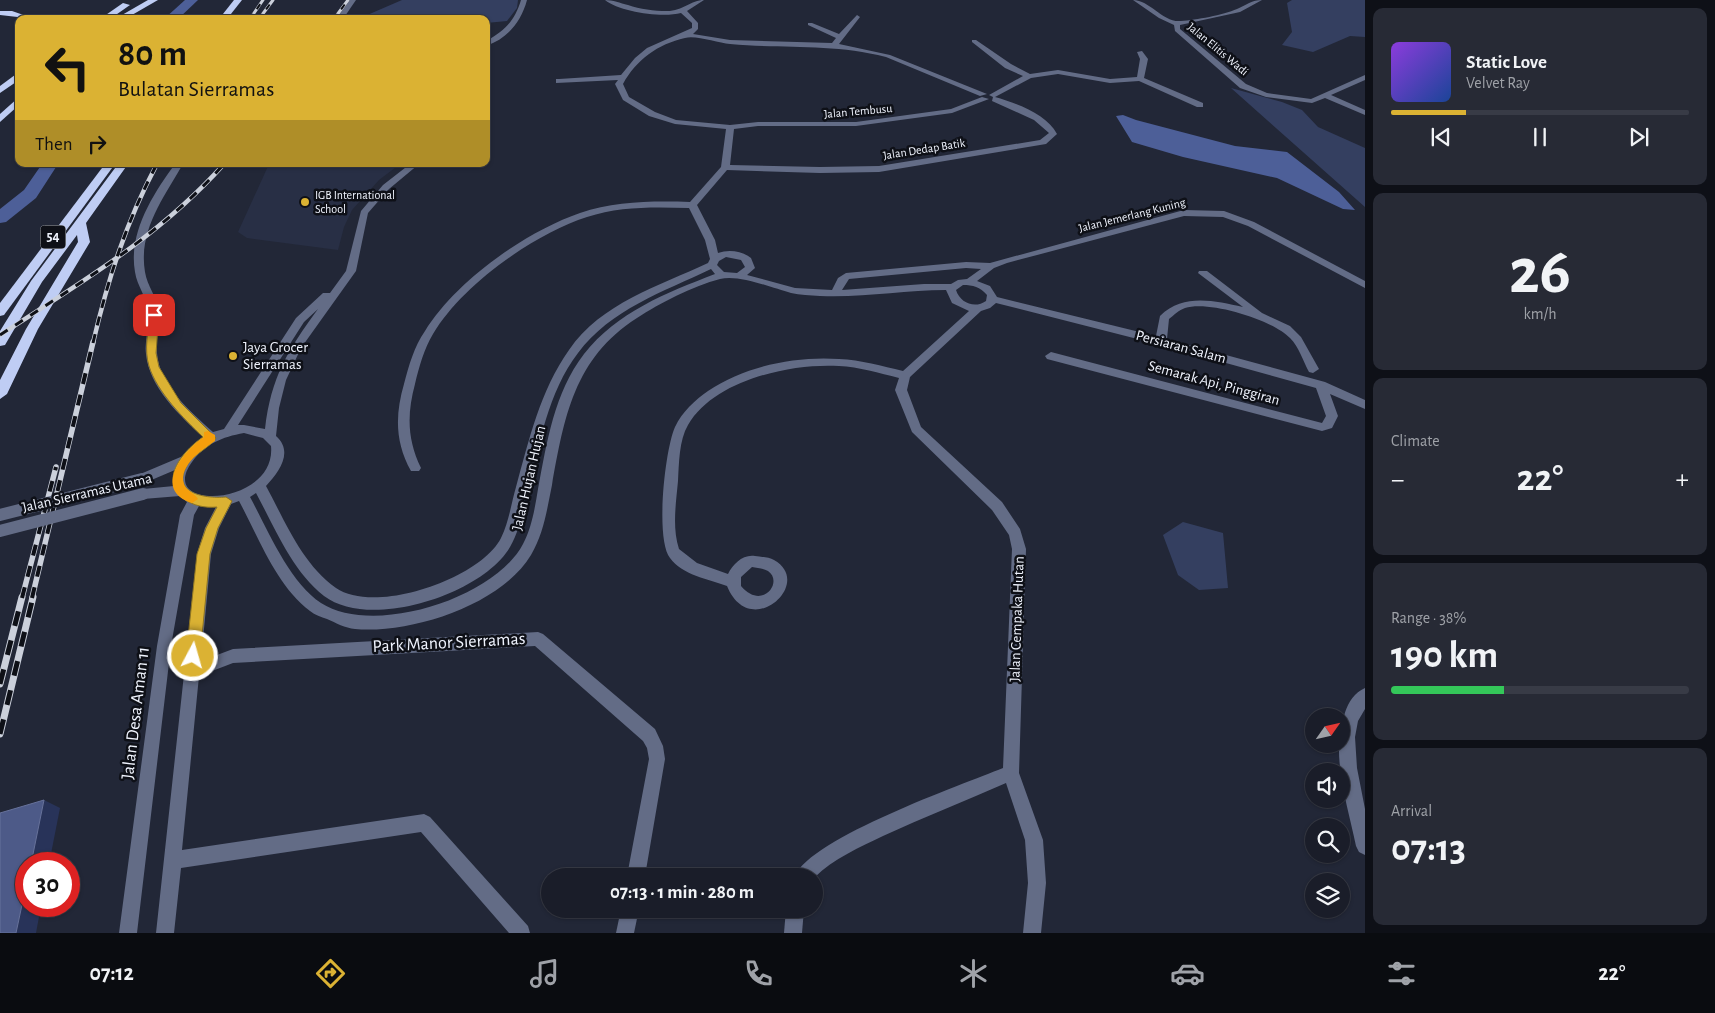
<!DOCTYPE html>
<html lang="en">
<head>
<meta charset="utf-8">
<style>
  body { margin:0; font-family:"Alegreya Sans",sans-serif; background:#272a35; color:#f1f3f6; height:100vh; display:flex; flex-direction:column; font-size:19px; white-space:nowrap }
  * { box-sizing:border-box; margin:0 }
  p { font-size:16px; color:#9fa2a8 }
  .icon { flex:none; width:28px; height:28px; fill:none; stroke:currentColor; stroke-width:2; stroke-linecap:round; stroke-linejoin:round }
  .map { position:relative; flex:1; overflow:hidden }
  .side { display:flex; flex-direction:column; gap:8px; padding:8px; background:#0e1017; width:350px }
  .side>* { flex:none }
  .top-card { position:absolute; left:15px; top:15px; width:475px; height:152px; border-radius:10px; box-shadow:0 1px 4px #0004,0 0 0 1px #383b46; background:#dbb233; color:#111; overflow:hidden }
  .needle { width:32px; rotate:56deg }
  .tools { position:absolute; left:1305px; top:708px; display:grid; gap:10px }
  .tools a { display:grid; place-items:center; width:45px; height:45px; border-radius:50%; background:#1a1d29; box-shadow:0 1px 4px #0004,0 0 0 1px #383b46; font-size:25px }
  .speed { position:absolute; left:15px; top:852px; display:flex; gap:10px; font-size:25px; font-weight:700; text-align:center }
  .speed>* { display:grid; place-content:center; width:65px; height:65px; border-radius:50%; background:#1a1d29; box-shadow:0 1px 4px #0004,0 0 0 1px #383b46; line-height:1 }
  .speed .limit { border:8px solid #d22; background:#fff; color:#111 }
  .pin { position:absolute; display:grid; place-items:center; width:42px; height:42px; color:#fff; margin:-21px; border-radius:10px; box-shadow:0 2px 8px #0006 }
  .me { position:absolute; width:55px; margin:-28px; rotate:6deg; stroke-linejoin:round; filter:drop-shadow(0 0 4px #0008) }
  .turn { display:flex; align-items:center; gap:18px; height:105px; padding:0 20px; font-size:22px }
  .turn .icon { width:65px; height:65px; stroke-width:2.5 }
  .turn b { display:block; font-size:35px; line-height:42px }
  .then { display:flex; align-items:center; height:48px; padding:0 20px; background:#0003; gap:10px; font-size:19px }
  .big { font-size:38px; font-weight:600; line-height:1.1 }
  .side .widget { flex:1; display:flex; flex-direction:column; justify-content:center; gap:8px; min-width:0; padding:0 18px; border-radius:10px; background:#272a35 }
  .side .dial { align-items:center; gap:0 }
  .dial b { font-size:65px; line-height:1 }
  .song { display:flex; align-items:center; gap:15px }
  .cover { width:60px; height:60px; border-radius:8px; background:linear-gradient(135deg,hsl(270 70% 55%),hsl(220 70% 35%)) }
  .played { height:5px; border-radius:2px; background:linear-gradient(90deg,#dbb233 25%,#383b46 25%) }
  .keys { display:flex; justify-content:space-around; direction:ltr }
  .heat { display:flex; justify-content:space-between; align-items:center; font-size:28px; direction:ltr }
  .charge { height:8px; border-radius:4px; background:linear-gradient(90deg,#34c759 38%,#383b46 0) }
  .trip { position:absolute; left:541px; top:868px; width:282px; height:50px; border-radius:25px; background:#1a1d29; box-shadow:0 1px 4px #0004,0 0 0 1px #383b46; font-weight:600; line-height:50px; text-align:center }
  .menu { display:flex; height:80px; justify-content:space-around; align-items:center; background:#0a0c10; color:#9fa2a8 }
  .menu .icon { width:35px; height:35px }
  .menu .on { color:#dbb233 }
  .menu b { font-size:22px; color:#f1f3f6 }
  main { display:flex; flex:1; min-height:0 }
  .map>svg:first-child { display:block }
  .built { fill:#282f45 }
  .green { fill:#343f60 }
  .water { fill:#4d5f98 }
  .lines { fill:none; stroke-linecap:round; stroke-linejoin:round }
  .river { fill:#4d5f98; fill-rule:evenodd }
  .minor { fill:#636c86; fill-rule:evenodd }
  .highway { fill:#bfcdf4; fill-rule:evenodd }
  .rail-far3-casing { stroke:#cbd0db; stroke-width:3 }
  .rail-far2-casing { stroke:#cbd0db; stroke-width:4.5 }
  .rail-far1-casing { stroke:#cbd0db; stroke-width:5.5 }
  .rail-casing { stroke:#cbd0db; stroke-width:7 }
  .rail-far3 { stroke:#0e1017; stroke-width:2; stroke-dasharray:6; stroke-linecap:butt }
  .rail-far2 { stroke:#0e1017; stroke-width:3; stroke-dasharray:9; stroke-linecap:butt }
  .rail-far1 { stroke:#0e1017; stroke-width:4; stroke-dasharray:11; stroke-linecap:butt }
  .rail { stroke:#0e1017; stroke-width:5; stroke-dasharray:15; stroke-linecap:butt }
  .minor-bridge { stroke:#636c86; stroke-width:12 }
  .shaded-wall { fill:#283359 }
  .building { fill:#4d5a88; stroke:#67729b }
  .route { fill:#dbb233; stroke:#8e7421 }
  .slow { fill:#f59e0b }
  .poi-dot { fill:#dbb233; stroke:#0e1017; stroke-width:2 }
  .labels { text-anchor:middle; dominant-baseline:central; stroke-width:5; stroke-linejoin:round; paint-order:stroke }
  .far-street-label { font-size:12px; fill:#f0f4fe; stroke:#0e1017 }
  .far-poi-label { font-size:12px; fill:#f0f4fe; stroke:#0e1017; text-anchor:start }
  .shield { fill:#0e1017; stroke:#acb0b9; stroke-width:1 }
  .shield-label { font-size:14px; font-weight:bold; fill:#f0f4fe }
  .poi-label { font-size:15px; fill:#f0f4fe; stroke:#0e1017; text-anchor:start }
  .street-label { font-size:15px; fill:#f0f4fe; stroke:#0e1017 }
  .near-street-label { font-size:18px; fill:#f0f4fe; stroke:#0e1017 }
</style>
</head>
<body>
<main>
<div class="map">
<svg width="1365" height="933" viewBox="0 0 1365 933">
  <rect width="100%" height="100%" fill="#222737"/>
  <polygon class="built" points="269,164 400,164 379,180 352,210 344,227 338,250 247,238 238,232"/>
  <g class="green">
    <polygon points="402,0 518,0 517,8 507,21 486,23 486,19 358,19"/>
    <polygon points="1292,0 1365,0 1365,37 1350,36 1313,52 1282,45 1292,32 1287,3"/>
    <polygon points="1231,88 1282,102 1302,110 1318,127 1365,148 1365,207"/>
    <polygon points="1183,522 1223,533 1228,588 1199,590 1178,575 1163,535"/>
  </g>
  <polygon class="water" points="1123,115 1136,120 1235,146 1287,152 1339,192 1355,210 1343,209 1277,178 1183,157 1132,142 1116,116"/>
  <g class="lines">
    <g class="river">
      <polygon points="185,0 198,0 178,19 164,19"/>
      <polygon points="42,164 58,164 36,198 6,222 0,223 0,209 24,190"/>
    </g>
    <g class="minor">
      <polygon points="350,0 356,0 343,19 336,19"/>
      <path d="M521,0H527C521,22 508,38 486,46V41C505,31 515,20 521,0Z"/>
      <path d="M605,0C613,0 620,3 628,5C640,9 654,11 667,11C683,11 691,0 704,0L687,11L698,23V29L693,34L730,40L832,43L836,38L808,25V23H812L839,34L857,15L860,17L839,44L890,55L987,94L980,96L886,57C832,43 784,49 730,44C718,43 696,35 685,38C658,44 636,60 623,84L629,97L655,112L676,120L730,125L758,122H856L951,109L982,97L989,99L952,113L856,126H758L734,129L730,165L820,167L879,166L1040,140L1049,133L1034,120L992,101L993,97L989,95L1023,76L1005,68L972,42V40H976L1011,64L1030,74L1058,70L1110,79L1137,77L1140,59L1137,52L1142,51L1148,59L1144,78L1203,103V107H1197L1139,81L1110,83L1058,74L1031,78L995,97C1016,103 1047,114 1057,134L1046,144L879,172L820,173L727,170L697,205L715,240L718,253C729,249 742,251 751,258L755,268L747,275L795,288L832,290L838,278L846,273L966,262L990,263L1184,210L1224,211L1254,222L1365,281V288L1248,226L1223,217L1184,216L1007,263L994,268L977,281L990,286L997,297L1156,336L1160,316C1184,293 1214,301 1243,307L1198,273L1199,271H1207L1262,313L1290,326L1301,337L1319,369L1313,373L1309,372C1303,361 1299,347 1290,338C1273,320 1209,300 1185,308C1179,310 1174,315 1169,319L1167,339L1325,382L1365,400V409L1330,394L1338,416L1332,428L1322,431L1047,359L1045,356L1051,352L1322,423L1326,416L1316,388L1161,345L996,303L990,308L981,311L910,377L907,390L921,427L1002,502L1020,529L1026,549L1019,773L1043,840L1046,883L1041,933H1023L1028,883L1025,840L1006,783C965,801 924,817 883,836C860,847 833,859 815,877L795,876C811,838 961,785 1003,768L1012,549L1009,535L992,510L912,432L895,390L899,378C879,373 859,367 839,366C791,363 714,380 688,425C679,440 679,464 678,481C676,503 672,528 679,549L697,563L728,574C733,564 743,554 755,556C761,557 769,557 774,560C815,583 750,642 727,586C708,579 682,575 670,558C655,539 665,449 675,427C682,412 695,400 708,391C745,366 795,356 839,359C861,360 882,366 903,371L969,311L952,303L946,290C904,290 862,298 820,296C810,295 800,295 791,293C772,288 739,274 720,279C693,286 660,303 637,318C574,358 564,418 552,485C547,509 544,533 531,555C501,605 411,634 355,629C345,628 336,623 327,619C321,617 315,615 310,611C276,585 259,538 239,501L231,504L219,528L211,554L201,661L233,649L538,632L543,634L655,729L663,746L665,759L645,876H627L649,759L647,748L643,741L535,646L233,663L199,676L182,850L424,814L430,817L528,926L530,933H509L421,832L181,868L174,933H156L197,554L205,528L216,507L199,506L194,515L171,646L137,933H119L157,646L180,515L187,502L180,496L143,499L138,498L137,494L138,490L143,489L174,486L173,481L175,470L142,484L138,483L136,479L138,475L183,456L203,437C180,416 149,387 146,354C144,340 150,326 149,312C147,298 137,286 135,272C128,233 153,194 175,164H183C164,197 138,231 145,272C147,286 157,297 159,311C161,325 155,339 157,353C159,385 191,412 213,432L224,429L296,318L323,293H330L346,271L361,211L383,185L410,164H419L389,189L368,213L356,271L301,348L286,380L279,408L276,436C294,452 279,472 266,486C285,521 302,564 336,588C375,615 480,579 501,538C509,522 511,504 516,487C529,440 540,391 569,350C601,303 659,286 708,263L710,259L705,240L689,208C655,207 620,206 587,217C534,234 462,285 433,334C424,349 419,367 415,384C407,414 407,439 421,468L419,471H411C395,442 395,415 404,384C409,365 414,347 425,331C456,281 525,232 580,213C615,201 653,201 690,202L721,167L726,129L675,124L649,116L623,100L615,84L618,80L556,83V79H559L621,75L635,58L647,48L692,28V23L681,13C662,18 620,12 605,0ZM726,257L741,260L745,267L737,273L724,272L717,265L719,261ZM966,268L981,269L967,279L958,280L951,284H924L842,290L849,279ZM711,269L715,274C666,293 617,312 584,354C554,393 547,442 538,489C535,507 532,527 523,544C495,598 374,637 321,603C289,582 268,530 250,497L256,493C275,528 292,571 324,596C370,631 483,594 510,547C520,530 522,512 527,493C539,446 548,392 578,353C611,309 663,292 711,269ZM963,285C973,285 980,287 987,295L986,301C975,309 960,303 956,290ZM318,309C288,350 271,377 265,429L244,425H238L304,322ZM244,433L263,438L271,446C277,506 155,513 192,462C205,444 222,437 244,433ZM752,567C757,568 763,568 768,571C784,582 762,611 741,586V577Z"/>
      <path d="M1133,0C1150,0 1163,23 1181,21C1196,20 1223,15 1237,9C1246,5 1252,0 1262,0L1240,12L1180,25V29L1246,84L1267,93L1311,99L1365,75V80L1331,95L1365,110V115L1325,98L1312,103L1266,97L1240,88L1175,31L1174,25L1159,18Z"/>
      <path d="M1365,688V709L1358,721L1355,737L1357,768L1365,809V855L1359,852L1356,846C1349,812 1338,778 1339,744H1341C1341,725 1344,697 1365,688Z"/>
      <polygon points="621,909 639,909 634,933 616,933"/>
      <polygon points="786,909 804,909 802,933 784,933"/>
    </g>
    <g class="highway">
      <polygon points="148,0 158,0 125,19 115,19"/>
      <polygon points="234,0 242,0 227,19 219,19"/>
      <polygon points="123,3 130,5 110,19 100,19"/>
      <polygon points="0,11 12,11 35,19 0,15"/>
      <polygon points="19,72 19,80 0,93 0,86"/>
      <polygon points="19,97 19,105 0,122 0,114"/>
      <polygon points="105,164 115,164 4,315 0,316 0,303"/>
      <polygon points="118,164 128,164 86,223 90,242 38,329 7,394 0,399 0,380 26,329 78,242 77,235 42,282 5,345 0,346 0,331 31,281"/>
    </g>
    <g class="rail-far3-casing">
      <g id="rail-far3">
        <polyline points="250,19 263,0"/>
        <polyline points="259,19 273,0"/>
        <polyline points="334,19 348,0"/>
      </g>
    </g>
    <g class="rail-far2-casing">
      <g id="rail-far2">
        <path d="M0,335C80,283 160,236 224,164"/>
        <path d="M93,343C108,279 126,222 157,164"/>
      </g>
    </g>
    <g class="rail-far1-casing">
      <g id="rail-far1">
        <polyline points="22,598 56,467"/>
        <polyline points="32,598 93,342"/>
      </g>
    </g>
    <g class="rail-casing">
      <g id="rail">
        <polyline points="0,684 22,597"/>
        <polyline points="0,734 33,597"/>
      </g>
    </g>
    <use href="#rail-far3" class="rail-far3"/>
    <use href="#rail-far2" class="rail-far2"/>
    <use href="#rail-far1" class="rail-far1"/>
    <use href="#rail" class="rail"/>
    <g class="minor-bridge">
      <polyline points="0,515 142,479"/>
      <polyline points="0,531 143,494"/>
    </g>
  </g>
  <g class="shaded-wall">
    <polygon points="44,800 60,808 49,864 31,864"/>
    <polygon points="26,886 26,906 41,906 36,933 16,933"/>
  </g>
  <polygon class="building" points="44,800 31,864 26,864 26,886 16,933 0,933 0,813"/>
  <path class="route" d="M154,312L159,315L156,353L159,367L181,403L216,438C210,447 198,452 190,461C167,492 203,499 226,497L232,501L218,528L210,554L200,656L198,660L193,662L188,660L186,656L197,554L206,528L217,507C205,508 194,506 184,499C158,479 184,450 203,437C184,419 157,392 149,366C144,350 148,331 150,315Z"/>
  <path class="slow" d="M208,431L215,435V441C202,449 174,469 186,488C190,492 195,494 198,499L192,503C152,490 183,451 204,437V432Z"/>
  <g class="poi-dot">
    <circle cx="305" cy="202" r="5"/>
    <circle cx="233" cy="356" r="5"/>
  </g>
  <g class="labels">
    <g class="far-street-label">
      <text transform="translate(1218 49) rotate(40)">Jalan Elitis Wadi</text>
      <text transform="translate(858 111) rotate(-5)">Jalan Tembusu</text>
      <text transform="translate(924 149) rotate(-9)">Jalan Dedap Batik</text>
      <text transform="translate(1132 215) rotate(-14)">Jalan Jemerlang Kuning</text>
    </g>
    <g class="far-poi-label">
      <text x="315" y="195">IGB International<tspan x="315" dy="14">School</tspan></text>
    </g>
    <rect class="shield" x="40.5" y="225.5" width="25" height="23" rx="4"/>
    <g class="shield-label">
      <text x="53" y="237">54</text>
    </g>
    <g class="poi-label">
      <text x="243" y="347">Jaya Grocer<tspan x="243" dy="17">Sierramas</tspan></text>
    </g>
    <g class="street-label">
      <text transform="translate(1181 347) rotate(15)">Persiaran Salam</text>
      <text transform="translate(1214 383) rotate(15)">Semarak Api, Pinggiran</text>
      <text transform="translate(529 478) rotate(-77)">Jalan Hujan Hujan</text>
      <text transform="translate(87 493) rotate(-13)">Jalan Sierramas Utama</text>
      <text transform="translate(1017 619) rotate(-88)">Jalan Cempaka Hutan</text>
    </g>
    <g class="near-street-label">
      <text transform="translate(449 643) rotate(-3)">Park Manor Sierramas</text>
      <text transform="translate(136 713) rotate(-83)">Jalan Desa Aman 11</text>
    </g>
  </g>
</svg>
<div class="tools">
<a><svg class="needle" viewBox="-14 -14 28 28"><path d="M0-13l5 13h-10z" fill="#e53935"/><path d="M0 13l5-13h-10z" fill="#9fa2a8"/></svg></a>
<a><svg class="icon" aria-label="sound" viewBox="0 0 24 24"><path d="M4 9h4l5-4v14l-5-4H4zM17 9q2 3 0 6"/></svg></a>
<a><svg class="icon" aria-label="search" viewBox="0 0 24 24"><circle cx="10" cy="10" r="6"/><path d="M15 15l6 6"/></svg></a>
<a><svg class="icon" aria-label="layers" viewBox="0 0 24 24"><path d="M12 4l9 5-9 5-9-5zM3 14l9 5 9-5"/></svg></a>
</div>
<div class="speed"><div class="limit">30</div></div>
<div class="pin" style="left:154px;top:315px;background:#d93025"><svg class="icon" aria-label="arrive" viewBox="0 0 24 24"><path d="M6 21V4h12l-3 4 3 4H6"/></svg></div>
<svg class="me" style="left:193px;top:656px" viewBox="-20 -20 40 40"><circle r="17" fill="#dbb233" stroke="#fff" stroke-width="3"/><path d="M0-11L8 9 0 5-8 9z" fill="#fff"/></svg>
<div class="trip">07:13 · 1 min · 280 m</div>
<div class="top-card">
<div class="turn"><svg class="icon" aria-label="left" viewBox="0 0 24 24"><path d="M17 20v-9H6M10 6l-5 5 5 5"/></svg><div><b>80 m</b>Bulatan Sierramas</div></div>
<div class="then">Then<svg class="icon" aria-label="right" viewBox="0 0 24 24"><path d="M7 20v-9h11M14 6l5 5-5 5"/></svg></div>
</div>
</div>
<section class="side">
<div class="widget">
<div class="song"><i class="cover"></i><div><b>Static Love</b><p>Velvet Ray</p></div></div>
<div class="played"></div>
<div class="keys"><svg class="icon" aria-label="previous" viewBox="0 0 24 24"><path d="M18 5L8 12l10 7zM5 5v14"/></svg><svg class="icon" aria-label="pause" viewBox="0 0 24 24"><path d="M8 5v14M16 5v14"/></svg><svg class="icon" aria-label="next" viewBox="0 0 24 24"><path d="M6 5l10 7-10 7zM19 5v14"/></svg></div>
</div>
<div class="widget dial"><b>26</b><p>km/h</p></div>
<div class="widget"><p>Climate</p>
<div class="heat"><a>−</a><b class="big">22°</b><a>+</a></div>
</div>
<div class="widget"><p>Range · 38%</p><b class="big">190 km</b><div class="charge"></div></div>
<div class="widget"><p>Arrival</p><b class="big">07:13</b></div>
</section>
</main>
<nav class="menu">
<b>07:12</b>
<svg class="icon on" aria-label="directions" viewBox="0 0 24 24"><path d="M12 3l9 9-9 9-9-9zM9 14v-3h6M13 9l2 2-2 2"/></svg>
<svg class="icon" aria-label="music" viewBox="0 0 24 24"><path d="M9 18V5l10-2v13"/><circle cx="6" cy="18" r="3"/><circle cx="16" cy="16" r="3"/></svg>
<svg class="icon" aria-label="phone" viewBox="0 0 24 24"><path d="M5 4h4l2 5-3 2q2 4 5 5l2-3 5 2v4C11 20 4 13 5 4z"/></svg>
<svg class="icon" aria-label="climate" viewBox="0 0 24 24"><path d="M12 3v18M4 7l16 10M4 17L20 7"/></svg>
<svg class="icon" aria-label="car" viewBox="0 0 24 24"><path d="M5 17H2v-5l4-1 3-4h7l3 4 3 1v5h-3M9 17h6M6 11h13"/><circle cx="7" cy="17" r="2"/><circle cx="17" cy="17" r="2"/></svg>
<svg class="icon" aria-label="filters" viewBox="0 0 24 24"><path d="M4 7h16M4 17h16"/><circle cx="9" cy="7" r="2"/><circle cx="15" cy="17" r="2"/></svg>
<b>22°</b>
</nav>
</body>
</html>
